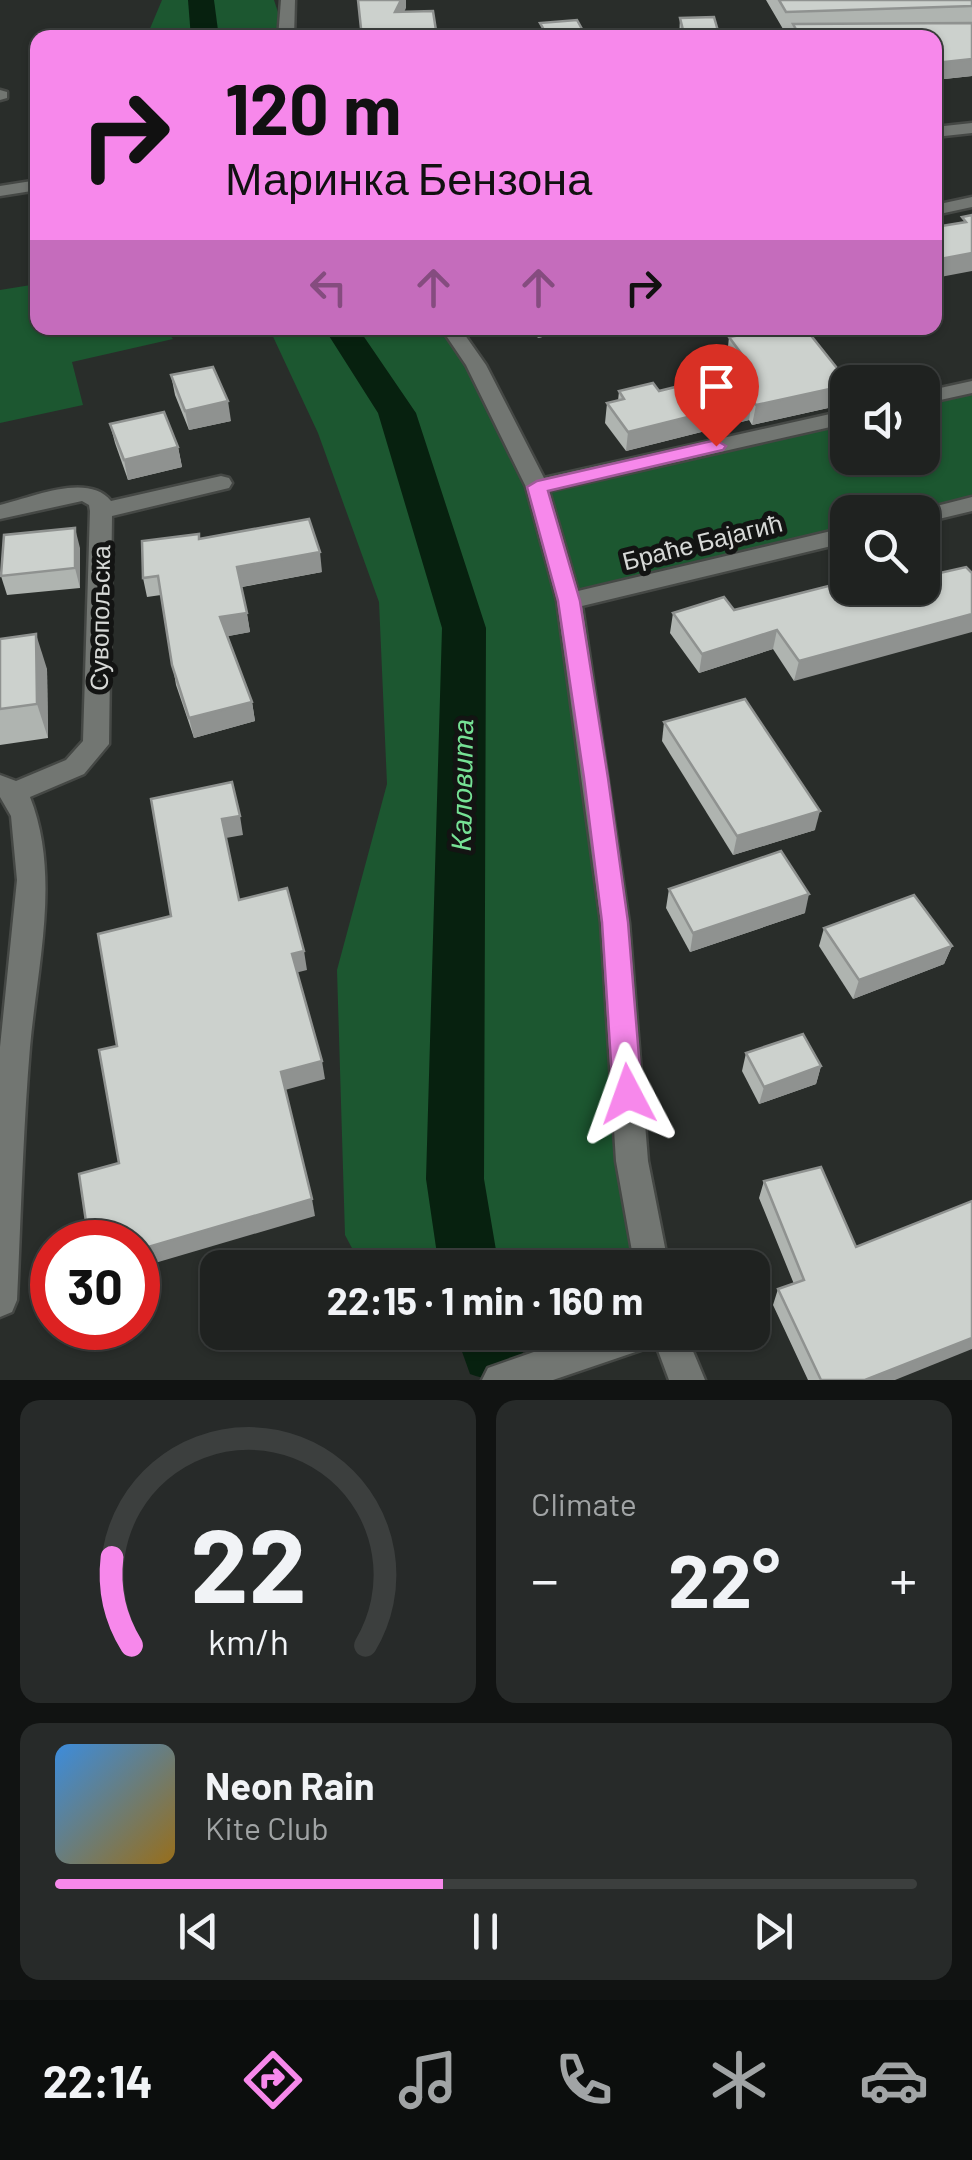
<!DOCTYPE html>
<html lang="en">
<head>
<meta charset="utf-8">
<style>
  body { margin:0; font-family:Barlow,sans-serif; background:#272a29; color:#f1f3f6; height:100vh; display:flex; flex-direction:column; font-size:38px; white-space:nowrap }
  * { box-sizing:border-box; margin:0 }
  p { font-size:32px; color:#a1a4a5 }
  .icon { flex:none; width:55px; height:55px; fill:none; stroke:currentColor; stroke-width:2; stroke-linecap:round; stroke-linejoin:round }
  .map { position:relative; height:1380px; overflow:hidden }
  .details { display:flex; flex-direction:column; gap:20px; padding:20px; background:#111312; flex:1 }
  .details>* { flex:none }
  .guide { position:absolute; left:30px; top:30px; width:912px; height:305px; border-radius:20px; box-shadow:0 2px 8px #0004,0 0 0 2px #3c3f3e; background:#f788eb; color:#111; overflow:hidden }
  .buttons { position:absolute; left:830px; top:365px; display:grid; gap:20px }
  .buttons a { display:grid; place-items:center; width:110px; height:110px; border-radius:20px; background:#1f2220; box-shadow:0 2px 8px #0004,0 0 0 2px #3c3f3e; font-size:50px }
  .speed { position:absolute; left:30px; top:1220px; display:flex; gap:20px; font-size:50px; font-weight:700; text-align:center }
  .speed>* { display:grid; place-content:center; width:130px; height:130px; border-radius:50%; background:#1f2220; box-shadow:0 2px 8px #0004,0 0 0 2px #3c3f3e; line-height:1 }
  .speed .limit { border:15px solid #d22; background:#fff; color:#111 }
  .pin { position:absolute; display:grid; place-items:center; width:85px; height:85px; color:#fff; margin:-102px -42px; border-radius:50% 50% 50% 0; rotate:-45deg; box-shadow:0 0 10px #0007 }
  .pin .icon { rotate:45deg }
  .me { position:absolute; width:110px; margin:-55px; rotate:356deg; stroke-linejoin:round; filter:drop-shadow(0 0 8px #0008) }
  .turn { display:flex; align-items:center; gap:35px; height:210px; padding:0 30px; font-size:45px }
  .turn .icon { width:130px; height:130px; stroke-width:2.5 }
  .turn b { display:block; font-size:70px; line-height:85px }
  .lanes { display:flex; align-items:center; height:95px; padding:0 30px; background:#0003; justify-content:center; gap:50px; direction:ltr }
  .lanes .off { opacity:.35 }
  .big { font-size:75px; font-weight:700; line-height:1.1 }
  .details .card { flex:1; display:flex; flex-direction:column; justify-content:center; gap:15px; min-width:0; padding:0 35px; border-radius:20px; background:#272a29 }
  .details .dial { align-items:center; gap:0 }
  .dial svg { height:260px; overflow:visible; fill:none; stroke:#3c3f3e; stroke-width:7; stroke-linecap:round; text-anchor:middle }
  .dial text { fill:#f1f3f6; stroke:none }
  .song { display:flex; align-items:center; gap:30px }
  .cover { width:120px; height:120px; border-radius:15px; background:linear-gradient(135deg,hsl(210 70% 55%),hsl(40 70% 35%)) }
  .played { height:10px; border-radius:5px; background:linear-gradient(90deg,#f788eb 45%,#3c3f3e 45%) }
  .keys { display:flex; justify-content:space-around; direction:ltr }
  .heat { display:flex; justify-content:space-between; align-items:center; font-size:55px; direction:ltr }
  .details .tiles { flex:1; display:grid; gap:20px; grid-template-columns:1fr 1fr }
  .card:last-child { grid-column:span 2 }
  .trip { position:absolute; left:200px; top:1250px; width:570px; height:100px; border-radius:20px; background:#1f2220; box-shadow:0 2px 8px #0004,0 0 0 2px #3c3f3e; font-weight:700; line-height:100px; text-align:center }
  .menu { display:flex; height:160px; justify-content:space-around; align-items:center; background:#0c0e0d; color:#a1a4a5 }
  .menu .icon { width:70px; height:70px }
  .menu .on { color:#f788eb }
  .menu b { font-size:45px; color:#f1f3f6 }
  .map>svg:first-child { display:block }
  .green { fill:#1c5730 }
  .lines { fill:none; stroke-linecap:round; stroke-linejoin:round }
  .canal { fill:#07210f; fill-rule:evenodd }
  .minor-casing { stroke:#454845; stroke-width:5 }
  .minor { fill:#727672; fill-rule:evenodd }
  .wall { fill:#afb4b0 }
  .shaded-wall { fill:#8f9290 }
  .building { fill:#ccd1cd; stroke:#8f9290; stroke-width:2.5 }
  .route { fill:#f788eb; stroke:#a15899; stroke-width:2.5 }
  .labels { text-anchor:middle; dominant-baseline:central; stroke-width:10; stroke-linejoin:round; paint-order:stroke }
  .street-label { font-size:25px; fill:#d7d9d7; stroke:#131413 }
  .water-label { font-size:28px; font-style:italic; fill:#76e295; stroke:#131413 }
</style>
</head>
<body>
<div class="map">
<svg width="972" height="1380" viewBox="0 0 972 1380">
  <rect width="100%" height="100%" fill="#292d2a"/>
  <g class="green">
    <polygon points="162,0 274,0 286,37 146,38"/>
    <polygon points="37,284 38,328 164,328 173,339 72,362 83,405 0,423 0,290"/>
    <polygon points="269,328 450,328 476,365 537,487 847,415 848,458 922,458 923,398 972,387 972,500 922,512 848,512 847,531 569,601 632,1161 634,1267 362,1267 345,1235 337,970 387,784 379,602 318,433"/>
  </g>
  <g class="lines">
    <g class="canal">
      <polygon points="188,0 214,0 219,38 191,38"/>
      <polygon points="324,328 358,328 416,413 486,628 484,1179 499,1268 439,1268 426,1179 442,628 378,413"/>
      <path d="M455,1332H517L523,1352L514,1374C498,1380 486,1380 470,1374Z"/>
    </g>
    <g class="minor-casing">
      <g id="minor">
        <polygon points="281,0 295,0 294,38 278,38"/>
        <polygon points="822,31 829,38 760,38 767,33"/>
        <polygon points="0,90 7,92 7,98 0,100"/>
        <polygon points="972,123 972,133 935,137 935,127"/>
        <polygon points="38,180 38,190 0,196 0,186"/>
        <polygon points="972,197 972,207 935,215 935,205"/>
        <polygon points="441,328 460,328 486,365 544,478 848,410 848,423 549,491 578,591 848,527 848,542 582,606 629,923 648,1161 669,1268 635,1268 616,1161 601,923 557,601 526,487 466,365"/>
        <polygon points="972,381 972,393 922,404 922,392"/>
        <path d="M221,476L229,478L232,483L229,488L112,516L109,744L84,774L30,797C61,875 37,967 30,1047C23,1131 21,1216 17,1300L12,1312L0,1317V1047L17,880L11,816L0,797V775L16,781L66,760L83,741L90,511L89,505L82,501L0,519V505C31,498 88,472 111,501Z"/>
        <polygon points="972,497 972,511 922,523 922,512 913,512"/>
        <polygon points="591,1332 685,1332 705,1380 669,1380 656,1345 553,1380 482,1380 488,1368"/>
      </g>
    </g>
    <use href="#minor" class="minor"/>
  </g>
  <g class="wall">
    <polygon points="766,0 972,0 972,76 935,80 935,38 791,38 793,28 783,29"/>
    <polygon points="680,18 720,38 679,38"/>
    <polygon points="531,328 580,328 538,338"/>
    <polygon points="729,337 846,404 752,425 749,420 626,451 605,423 607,403 618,401 619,391 659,391 738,372 727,356"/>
    <polygon points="171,375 231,421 189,430 175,395"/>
    <polygon points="110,424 178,447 182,467 128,480 115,443"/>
    <polygon points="200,539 322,572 242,587 250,632 228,636 252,702 255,721 194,738 176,685 161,595 147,597 143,578"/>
    <polygon points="80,548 80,588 7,595 1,576"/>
    <polygon points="848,581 794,681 773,649 699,673 670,633 673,613 734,610"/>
    <polygon points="0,639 47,669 48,738 0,745"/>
    <polygon points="664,722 815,830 733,855 662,741"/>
    <polygon points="669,889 805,913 690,952 666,908"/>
    <polygon points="824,928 952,946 944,964 853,999 819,946"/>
    <polygon points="746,1053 821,1066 816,1084 759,1104 742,1071"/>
    <polygon points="764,1181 895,1380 808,1380 773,1305 778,1289 794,1284 759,1198"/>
  </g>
  <g class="shaded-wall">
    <polygon points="401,0 406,0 406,8 396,30 395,12"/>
    <polygon points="972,59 972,76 935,80 935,63"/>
    <polygon points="972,253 972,271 935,278 935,260"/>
    <polygon points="539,328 580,328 538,338"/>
    <polygon points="848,385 846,404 752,425 756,405"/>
    <polygon points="228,401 231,421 189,430 185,411"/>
    <polygon points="752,401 749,420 626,451 628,432"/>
    <polygon points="178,447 182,467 128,480 124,460"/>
    <polygon points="75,528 80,548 80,588 75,568"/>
    <polygon points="320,552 322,572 241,587 237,567"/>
    <polygon points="247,613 250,632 224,637 220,617"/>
    <polygon points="972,614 972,632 794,681 799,661"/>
    <polygon points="777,630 773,649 699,673 702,654"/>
    <polygon points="36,634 47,669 48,738 37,704"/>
    <polygon points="252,702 255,721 194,738 189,718"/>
    <polygon points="820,811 815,830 733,855 737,836"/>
    <polygon points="240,816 243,835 226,838 222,819"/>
    <polygon points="809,894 805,913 690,952 693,933"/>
    <polygon points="952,946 944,964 853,999 859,980"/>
    <polygon points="304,951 307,970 295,973 292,954"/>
    <polygon points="322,1061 325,1079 285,1090 281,1072"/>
    <polygon points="821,1066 816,1084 759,1104 764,1087"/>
    <polygon points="312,1199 315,1216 138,1268 138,1250"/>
    <polygon points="972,1338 972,1349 895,1380 865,1380"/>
  </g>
  <g class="building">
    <polygon points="358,0 401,0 395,12 433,11 437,37 544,30 540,23 577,20 587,38 362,38"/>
    <polygon points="779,0 972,0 972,6 786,12"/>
    <polygon points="714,17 720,38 685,38 680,18"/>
    <polygon points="972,23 972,59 935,63 935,38 801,38 793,24"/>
    <polygon points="972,215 972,253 935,260 935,227 966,222 962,217"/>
    <polygon points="779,328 805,328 848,382 848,385 756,405 752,401 628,432 607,403 624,399 619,391 653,383 659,391 752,368 729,337"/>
    <polygon points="213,367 228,401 185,411 171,375"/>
    <polygon points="164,412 178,447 124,460 110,424"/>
    <polygon points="309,519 320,552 237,567 247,613 220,617 252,702 189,718 172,665 158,576 143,578 142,541 199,534 199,539"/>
    <polygon points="75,528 75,568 1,576 4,535"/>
    <polygon points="966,567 972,573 972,614 799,661 777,630 702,654 673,613 724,597 734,610 848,581 848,588 862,588 865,592 883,588 922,588 922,577"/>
    <polygon points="36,634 37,704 0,709 0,639"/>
    <polygon points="745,699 820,811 737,836 664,722"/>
    <polygon points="232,782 240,816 222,819 239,900 287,888 304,951 292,954 322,1061 281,1072 312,1199 138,1250 138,1242 89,1242 79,1174 119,1163 99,1050 117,1046 98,934 171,916 151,799"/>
    <polygon points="781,851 809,894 693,933 669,889"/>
    <polygon points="914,895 952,946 859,980 824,928"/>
    <polygon points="803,1034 821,1066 764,1087 746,1053"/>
    <polygon points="821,1167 856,1247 972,1201 972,1338 865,1380 821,1380 778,1289 804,1280 764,1181"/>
  </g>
  <polygon class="route" points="716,440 726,446 723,450 548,491 580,601 608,778 628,922 642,1094 637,1103 628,1107 618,1103 613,1094 602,922 584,778 558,601 527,487 537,481"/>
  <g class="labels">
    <g class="street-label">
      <text transform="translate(702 541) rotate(-14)">Браће Бајагић</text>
      <text transform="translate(99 618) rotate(-89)">Сувопољска</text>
    </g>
    <g class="water-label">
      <text transform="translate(461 785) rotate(-89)">Каловита</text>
    </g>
  </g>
</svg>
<div class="buttons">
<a><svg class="icon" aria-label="sound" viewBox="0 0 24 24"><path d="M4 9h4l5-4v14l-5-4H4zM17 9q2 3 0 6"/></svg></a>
<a><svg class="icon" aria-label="search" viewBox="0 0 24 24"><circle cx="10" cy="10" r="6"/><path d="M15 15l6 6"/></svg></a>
</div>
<div class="speed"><div class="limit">30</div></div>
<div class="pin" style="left:716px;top:446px;background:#d93025"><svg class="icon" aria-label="arrive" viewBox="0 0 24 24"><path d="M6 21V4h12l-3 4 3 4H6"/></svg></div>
<svg class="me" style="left:628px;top:1094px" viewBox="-20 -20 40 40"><path d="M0-17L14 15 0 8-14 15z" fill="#f788eb" stroke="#fff" stroke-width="4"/></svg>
<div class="trip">22:15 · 1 min · 160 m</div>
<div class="guide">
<div class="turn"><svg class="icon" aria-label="right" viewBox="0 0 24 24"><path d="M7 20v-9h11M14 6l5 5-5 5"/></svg><div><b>120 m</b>Маринка Бензона</div></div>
<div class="lanes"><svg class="icon off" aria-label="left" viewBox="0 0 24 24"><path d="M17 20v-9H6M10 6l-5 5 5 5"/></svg><svg class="icon off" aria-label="ahead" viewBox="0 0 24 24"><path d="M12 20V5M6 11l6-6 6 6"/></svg><svg class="icon off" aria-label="ahead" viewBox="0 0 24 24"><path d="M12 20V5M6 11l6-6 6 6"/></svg><svg class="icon" aria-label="right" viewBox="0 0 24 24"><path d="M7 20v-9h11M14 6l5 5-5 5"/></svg></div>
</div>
</div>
<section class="details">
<div class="tiles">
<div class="card dial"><svg viewBox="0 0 100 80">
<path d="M14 69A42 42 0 1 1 86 69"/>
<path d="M14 69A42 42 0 0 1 8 42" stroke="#f788eb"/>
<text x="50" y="56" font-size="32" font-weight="700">22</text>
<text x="50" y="72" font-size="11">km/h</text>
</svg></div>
<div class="card"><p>Climate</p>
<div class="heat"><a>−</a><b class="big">22°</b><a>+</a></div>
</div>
<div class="card">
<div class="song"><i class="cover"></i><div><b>Neon Rain</b><p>Kite Club</p></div></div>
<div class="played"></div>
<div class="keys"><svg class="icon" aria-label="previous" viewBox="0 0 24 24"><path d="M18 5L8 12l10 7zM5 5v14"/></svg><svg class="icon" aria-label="pause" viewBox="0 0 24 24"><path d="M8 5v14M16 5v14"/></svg><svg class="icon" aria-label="next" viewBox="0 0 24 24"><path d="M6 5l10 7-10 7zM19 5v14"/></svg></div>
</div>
</div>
</section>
<nav class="menu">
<b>22:14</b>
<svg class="icon on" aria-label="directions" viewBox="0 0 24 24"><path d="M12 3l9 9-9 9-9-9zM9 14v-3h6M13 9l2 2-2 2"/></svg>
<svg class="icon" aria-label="music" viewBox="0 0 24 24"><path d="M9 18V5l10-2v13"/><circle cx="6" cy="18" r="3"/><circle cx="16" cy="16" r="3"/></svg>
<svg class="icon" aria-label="phone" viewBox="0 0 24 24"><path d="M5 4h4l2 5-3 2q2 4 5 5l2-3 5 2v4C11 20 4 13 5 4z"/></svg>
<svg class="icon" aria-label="climate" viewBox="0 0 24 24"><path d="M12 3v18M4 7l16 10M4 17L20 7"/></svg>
<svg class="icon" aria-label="car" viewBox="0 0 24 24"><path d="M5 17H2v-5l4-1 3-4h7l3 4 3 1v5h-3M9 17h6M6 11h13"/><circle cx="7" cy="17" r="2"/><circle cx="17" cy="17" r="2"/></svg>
</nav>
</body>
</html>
